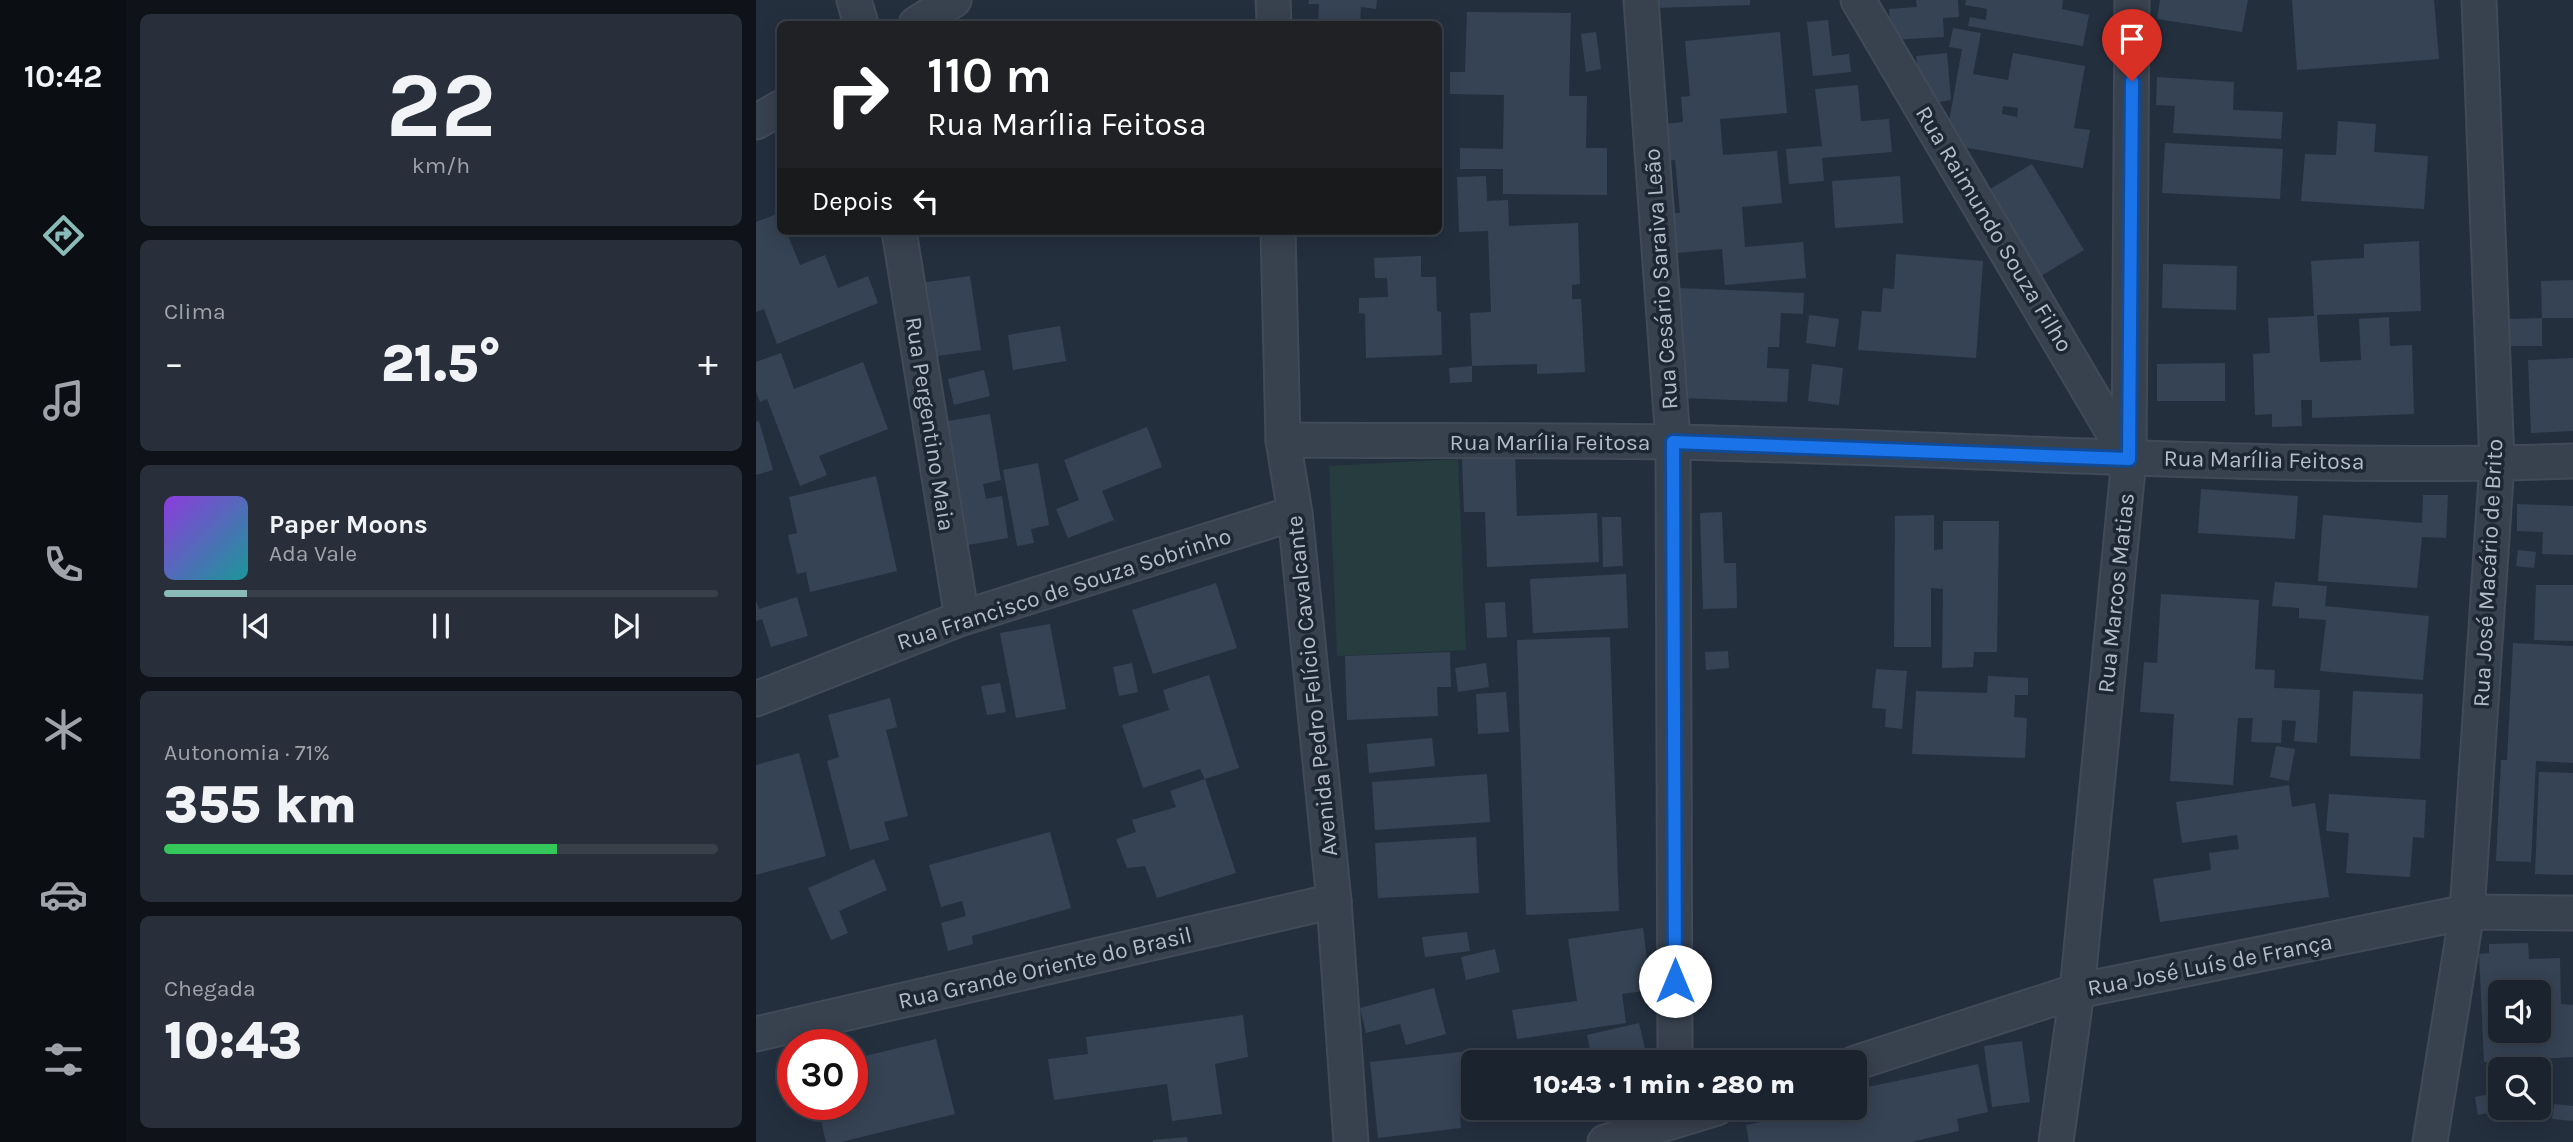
<!DOCTYPE html>
<html lang="pt">
<head>
<meta charset="utf-8">
<style>
  body { margin:0; font-family:Karla,sans-serif; background:#282f3a; color:#f1f3f6; height:100vh; display:flex; flex-direction:column; font-size:26px; white-space:nowrap }
  * { box-sizing:border-box; margin:0 }
  p { font-size:23px; color:#a0a4aa }
  .icon { flex:none; width:38px; height:38px; fill:none; stroke:currentColor; stroke-width:2; stroke-linecap:round; stroke-linejoin:round }
  .map { position:relative; flex:1; overflow:hidden }
  .panel { display:flex; flex-direction:column; gap:14px; padding:14px; background:#0f1319; width:630px }
  .panel>* { flex:none }
  .hud { position:absolute; left:21px; top:21px; width:665px; height:214px; border-radius:10px; box-shadow:0 4px 18px #0003,0 0 0 2px #39404a; background:#202124; color:#fff; overflow:hidden }
  .fabs { position:absolute; left:1732px; top:980px; display:grid; gap:14px }
  .fabs a { display:grid; place-items:center; width:63px; height:63px; border-radius:10px; background:#1b232e; box-shadow:0 4px 18px #0003,0 0 0 2px #39404a; font-size:35px }
  .speed { position:absolute; left:21px; top:1029px; display:flex; gap:14px; font-size:35px; font-weight:700; text-align:center }
  .speed>* { display:grid; place-content:center; width:91px; height:91px; border-radius:50%; background:#1b232e; box-shadow:0 4px 18px #0003,0 0 0 2px #39404a; line-height:1 }
  .speed .limit { border:10px solid #d22; background:#fff; color:#111 }
  .pin { position:absolute; display:grid; place-items:center; width:60px; height:60px; color:#fff; margin:-72px -30px; border-radius:50% 50% 50% 0; rotate:-45deg; box-shadow:0 0 7px #0007 }
  .pin .icon { rotate:45deg }
  .me { position:absolute; width:77px; margin:-38px; rotate:0deg; stroke-linejoin:round; filter:drop-shadow(0 0 5px #0008) }
  .turn { display:flex; align-items:center; gap:24px; height:147px; padding:0 35px; font-size:32px }
  .turn .icon { width:91px; height:91px; stroke-width:2.5 }
  .turn b { display:block; font-size:49px; line-height:60px }
  .then { display:flex; align-items:center; height:66px; padding:0 35px; background:#0003; gap:14px; font-size:26px }
  .big { font-size:52px; font-weight:800; line-height:1.1 }
  .panel .card { flex:1; display:flex; flex-direction:column; justify-content:center; gap:10px; min-width:0; padding:0 24px; border-radius:10px; background:#282f3a }
  .panel .dial { align-items:center; gap:0 }
  .dial b { font-size:91px; line-height:1 }
  .song { display:flex; align-items:center; gap:21px }
  .cover { width:84px; height:84px; border-radius:10px; background:linear-gradient(135deg,hsl(270 70% 55%),hsl(180 70% 35%)) }
  .played { height:7px; border-radius:4px; background:linear-gradient(90deg,#8bbbb9 15%,#39404a 15%) }
  .keys { display:flex; justify-content:space-around; direction:ltr }
  .heat { display:flex; justify-content:space-between; align-items:center; font-size:38px; direction:ltr }
  .charge { height:10px; border-radius:5px; background:linear-gradient(90deg,#34c759 71%,#39404a 0) }
  .trip { position:absolute; left:705px; top:1050px; width:406px; height:70px; border-radius:10px; background:#1b232e; box-shadow:0 4px 18px #0003,0 0 0 2px #39404a; font-weight:800; line-height:70px; text-align:center }
  main { display:flex; flex:1; min-height:0 }
  .dock { display:flex; flex-direction:column; width:126px; justify-content:space-around; align-items:center; background:#0b0e12; color:#a0a4aa }
  .dock .icon { width:49px; height:49px }
  .dock .active { color:#8bbbb9 }
  .dock b { font-size:32px; color:#f1f3f6 }
  .map>svg:first-child { display:block }
  .pitch { fill:#263c3f }
  .building { fill:#364354; fill-rule:evenodd }
  .lines { fill:none; stroke-linecap:round; stroke-linejoin:round }
  .minor-casing { stroke:#414a57; stroke-width:37 }
  .minor { stroke:#38414e; stroke-width:33 }
  .route-casing { stroke:#114b97; stroke-width:18 }
  .route { stroke:#1a73e8; stroke-width:12 }
  .labels { text-anchor:middle; dominant-baseline:central; stroke-width:7; stroke-linejoin:round; paint-order:stroke }
  .street-label { font-size:23px; fill:#b4bcc9; stroke:#1d2633 }
</style>
</head>
<body>
<main>
<nav class="dock">
<b>10:42</b>
<svg class="icon active" aria-label="directions" viewBox="0 0 24 24"><path d="M12 3l9 9-9 9-9-9zM9 14v-3h6M13 9l2 2-2 2"/></svg>
<svg class="icon" aria-label="music" viewBox="0 0 24 24"><path d="M9 18V5l10-2v13"/><circle cx="6" cy="18" r="3"/><circle cx="16" cy="16" r="3"/></svg>
<svg class="icon" aria-label="phone" viewBox="0 0 24 24"><path d="M5 4h4l2 5-3 2q2 4 5 5l2-3 5 2v4C11 20 4 13 5 4z"/></svg>
<svg class="icon" aria-label="climate" viewBox="0 0 24 24"><path d="M12 3v18M4 7l16 10M4 17L20 7"/></svg>
<svg class="icon" aria-label="car" viewBox="0 0 24 24"><path d="M5 17H2v-5l4-1 3-4h7l3 4 3 1v5h-3M9 17h6M6 11h13"/><circle cx="7" cy="17" r="2"/><circle cx="17" cy="17" r="2"/></svg>
<svg class="icon" aria-label="filters" viewBox="0 0 24 24"><path d="M4 7h16M4 17h16"/><circle cx="9" cy="7" r="2"/><circle cx="15" cy="17" r="2"/></svg>
</nav>
<section class="panel">
<div class="card dial"><b>22</b><p>km/h</p></div>
<div class="card"><p>Clima</p>
<div class="heat"><a>−</a><b class="big">21.5°</b><a>+</a></div>
</div>
<div class="card">
<div class="song"><i class="cover"></i><div><b>Paper Moons</b><p>Ada Vale</p></div></div>
<div class="played"></div>
<div class="keys"><svg class="icon" aria-label="previous" viewBox="0 0 24 24"><path d="M18 5L8 12l10 7zM5 5v14"/></svg><svg class="icon" aria-label="pause" viewBox="0 0 24 24"><path d="M8 5v14M16 5v14"/></svg><svg class="icon" aria-label="next" viewBox="0 0 24 24"><path d="M6 5l10 7-10 7zM19 5v14"/></svg></div>
</div>
<div class="card"><p>Autonomia · 71%</p><b class="big">355 km</b><div class="charge"></div></div>
<div class="card"><p>Chegada</p><b class="big">10:43</b></div>
</section>
<div class="map">
<svg width="1817" height="1142" viewBox="0 0 1817 1142">
  <rect width="100%" height="100%" fill="#242f3e"/>
  <polygon class="pitch" points="702,459 710,650 581,656 573,466"/>
  <g class="building">
    <polygon points="553,0 621,0 620,9 605,7 604,24 562,24 563,4 552,4"/>
    <polygon points="900,0 994,0 994,5 900,8"/>
    <polygon points="1160,0 1202,0 1203,17 1187,18 1188,37 1135,40 1133,9 1161,7"/>
    <polygon points="1210,0 1307,0 1306,9 1333,15 1327,46 1212,26 1214,17 1230,20 1231,9 1209,5"/>
    <polygon points="1404,0 1492,0 1486,32 1401,19"/>
    <polygon points="1536,0 1678,0 1683,59 1541,70"/>
    <polygon points="711,12 815,13 813,96 831,96 830,148 851,148 851,195 747,194 747,169 704,169 704,148 747,149 748,95 694,94 694,72 709,72"/>
    <polygon points="1072,20 1076,56 1093,54 1095,72 1057,76 1051,22"/>
    <path d="M1197,28L1225,33L1217,74L1252,80L1257,53L1329,66L1318,128L1334,130L1327,168L1189,144L1206,49L1193,47ZM1247,106L1262,108L1261,117L1246,114Z"/>
    <polygon points="840,32 845,69 830,72 825,34"/>
    <polygon points="1024,32 1031,113 964,119 967,155 1021,151 1026,203 986,207 989,247 1047,242 1050,278 969,285 966,249 920,253 917,213 924,213 919,160 911,161 908,124 927,122 925,97 934,96 929,41"/>
    <polygon points="1191,53 1195,100 1166,105 1160,56"/>
    <polygon points="1401,77 1478,82 1477,110 1527,112 1525,139 1417,133 1419,106 1400,105"/>
    <polygon points="1102,85 1105,121 1133,119 1136,152 1066,158 1068,181 1033,184 1030,149 1066,146 1059,89"/>
    <polygon points="1582,121 1620,124 1618,152 1672,156 1668,209 1545,201 1549,154 1580,155"/>
    <polygon points="1409,143 1527,149 1524,199 1406,193"/>
    <polygon points="1276,164 1328,250 1285,276 1234,189"/>
    <polygon points="730,176 731,201 752,200 753,226 822,223 824,284 816,285 816,299 825,299 829,372 781,374 781,364 716,366 714,313 735,312 732,231 703,232 701,177"/>
    <polygon points="1144,176 1147,223 1079,228 1076,181"/>
    <polygon points="23,213 24,231 30,231 44,265 69,255 82,288 112,276 122,303 21,344 8,309 0,312 0,222"/>
    <polygon points="1663,241 1665,311 1561,315 1564,362 1605,360 1603,319 1633,317 1634,346 1656,345 1658,414 1556,418 1556,400 1545,400 1546,426 1516,427 1516,414 1499,415 1497,354 1514,353 1512,318 1558,316 1555,261 1608,258 1608,244"/>
    <polygon points="1140,254 1227,261 1220,358 1102,350 1106,311 1125,312 1127,288 1138,289"/>
    <polygon points="665,256 665,277 680,277 681,311 685,312 686,355 610,358 609,314 603,313 603,298 632,297 631,278 619,278 618,258"/>
    <polygon points="1407,264 1481,266 1480,310 1406,308"/>
    <polygon points="214,276 225,350 174,357 164,283"/>
    <polygon points="1817,280 1817,318 1786,318 1785,281"/>
    <polygon points="923,288 1048,293 1047,314 1025,313 1023,347 1012,347 1011,368 1033,369 1031,402 925,398 927,344 921,344"/>
    <polygon points="1053,315 1083,319 1079,347 1050,343"/>
    <polygon points="1786,318 1786,346 1754,346 1754,319"/>
    <polygon points="304,326 310,361 257,370 252,335"/>
    <polygon points="25,353 38,389 107,362 132,429 63,456 71,475 44,486 11,399 4,402 0,392 0,362"/>
    <polygon points="1817,358 1817,431 1775,433 1772,360"/>
    <polygon points="1469,363 1469,401 1401,401 1401,364"/>
    <polygon points="1056,364 1087,368 1083,405 1052,401"/>
    <polygon points="716,366 716,382 694,383 693,368"/>
    <polygon points="228,370 234,396 198,405 192,379"/>
    <polygon points="234,414 245,480 227,484 230,499 246,496 252,538 201,547 180,423"/>
    <polygon points="3,421 17,470 0,475 0,422"/>
    <polygon points="391,427 406,467 346,491 358,520 312,538 300,509 323,500 308,460"/>
    <polygon points="759,454 761,516 841,513 843,562 731,567 729,512 708,512 706,459"/>
    <polygon points="282,463 293,525 275,529 278,543 261,546 247,470"/>
    <polygon points="120,476 141,571 54,592 50,572 41,574 32,535 41,533 33,497"/>
    <polygon points="1445,489 1542,496 1539,539 1442,533"/>
    <polygon points="1667,495 1692,495 1690,538 1666,537 1661,588 1562,581 1567,515 1666,523"/>
    <polygon points="1761,504 1817,506 1817,555 1786,554 1787,532 1761,531"/>
    <polygon points="966,512 968,563 980,563 981,608 947,609 944,513"/>
    <polygon points="1178,515 1178,550 1187,549 1187,521 1243,521 1241,652 1218,652 1217,667 1186,668 1187,589 1175,588 1175,647 1138,647 1139,516"/>
    <polygon points="846,517 865,517 867,566 847,567"/>
    <polygon points="1762,550 1780,552 1778,568 1760,566"/>
    <polygon points="870,574 872,628 777,633 774,579"/>
    <polygon points="1519,582 1571,586 1569,606 1673,616 1667,680 1564,671 1570,620 1543,618 1543,608 1516,606"/>
    <polygon points="460,583 481,648 397,674 376,610"/>
    <polygon points="1780,585 1817,585 1817,641 1778,640"/>
    <polygon points="1405,594 1503,600 1499,669 1519,670 1518,688 1564,690 1561,743 1538,741 1540,721 1526,720 1525,743 1495,742 1497,718 1482,718 1477,785 1414,781 1418,714 1384,712 1388,662 1401,663"/>
    <polygon points="41,597 52,636 15,647 6,619 0,621 0,601 3,609"/>
    <polygon points="749,602 751,637 731,638 729,603"/>
    <polygon points="294,624 310,709 260,718 244,633"/>
    <polygon points="854,637 863,911 770,915 761,640"/>
    <polygon points="1757,643 1817,646 1817,763 1780,761 1775,862 1740,861 1745,760 1751,760"/>
    <polygon points="972,651 973,668 950,670 949,652"/>
    <polygon points="694,652 695,687 681,687 682,716 591,720 589,656"/>
    <polygon points="376,663 382,692 363,696 357,667"/>
    <polygon points="730,663 733,687 702,692 699,668"/>
    <polygon points="1120,669 1151,671 1146,729 1129,727 1130,709 1116,708"/>
    <polygon points="453,675 483,768 449,779 444,769 387,788 366,725 413,710 407,690"/>
    <polygon points="1232,676 1272,678 1272,695 1259,695 1258,717 1271,718 1269,758 1156,754 1160,691 1231,693"/>
    <polygon points="244,683 250,712 231,715 225,686"/>
    <polygon points="1597,691 1667,694 1664,759 1594,756"/>
    <polygon points="750,692 753,732 722,734 720,694"/>
    <polygon points="134,698 141,727 130,730 152,816 128,822 133,840 94,850 71,761 83,757 72,715"/>
    <polygon points="676,738 679,766 613,773 611,744"/>
    <polygon points="1520,746 1539,749 1533,781 1514,777"/>
    <polygon points="43,753 70,856 0,875 0,765"/>
    <polygon points="1783,772 1817,773 1817,875 1779,874"/>
    <polygon points="731,774 734,822 619,830 616,782"/>
    <polygon points="449,779 480,873 401,898 389,866 371,868 360,839 380,832 376,820 420,807 414,791"/>
    <polygon points="1533,785 1536,807 1559,803 1573,897 1404,922 1397,879 1455,870 1453,853 1483,849 1481,835 1426,843 1420,802"/>
    <polygon points="1573,794 1670,800 1668,838 1657,837 1654,877 1590,873 1593,833 1570,831"/>
    <polygon points="294,832 315,908 216,936 217,944 192,951 185,923 210,916 206,901 185,907 173,865"/>
    <polygon points="720,837 723,893 622,898 619,843"/>
    <polygon points="118,859 131,890 83,911 92,933 75,940 52,888"/>
    <polygon points="887,928 895,990 866,994 870,1023 761,1039 756,1010 821,1001 812,939"/>
    <polygon points="711,932 714,951 669,957 666,937"/>
    <path d="M1772,943L1773,959L1804,958L1805,1004L1817,1005V1057L1728,1062L1723,954L1733,953V944ZM1745,992H1783V1031H1745Z"/>
    <polygon points="739,949 744,972 710,980 705,957"/>
    <polygon points="678,988 690,1034 650,1045 644,1024 610,1033 604,1008"/>
    <polygon points="487,1015 492,1057 459,1064 466,1114 416,1121 411,1084 298,1100 292,1059 332,1054 330,1037"/>
    <polygon points="883,1023 892,1062 784,1062 834,1049 831,1035"/>
    <polygon points="180,1039 199,1114 85,1142 70,1142 61,1104 96,1104 96,1059"/>
    <polygon points="1266,1041 1274,1102 1236,1107 1228,1046"/>
    <polygon points="714,1051 718,1108 720,1108 720,1112 704,1114 705,1128 622,1138 614,1062"/>
    <polygon points="1222,1064 1232,1112 1201,1119 1203,1131 1155,1142 993,1142 990,1125 1073,1108 1091,1108 1093,1120 1107,1116 1102,1089"/>
    <polygon points="1745,1092 1745,1108 1755,1109 1722,1115 1719,1097"/>
    <polygon points="1798,1104 1817,1106 1817,1121 1796,1119"/>
    <polygon points="744,1108 782,1108 782,1109 746,1117"/>
    <polygon points="431,1137 432,1142 397,1142 397,1140"/>
  </g>
  <g class="lines">
    <g class="minor-casing">
      <g id="minor">
        <polyline points="98,0 105,24"/>
        <polyline points="517,0 518,24"/>
        <polyline points="885,0 917,442 919,1062"/>
        <polyline points="1102,0 1373,459"/>
        <polyline points="160,24 198,0"/>
        <polyline points="0,122 24,108"/>
        <polyline points="143,231 206,618"/>
        <polyline points="522,231 527,440 539,513 578,901 595,1142"/>
        <path d="M527,440C657,441 786,440 916,442C1216,448 1517,471 1817,461"/>
        <polyline points="0,699 206,618 539,513"/>
        <polyline points="0,1034 578,901"/>
        <polyline points="1099,1063 1321,991 1711,912 1817,913"/>
        <polyline points="849,1142 961,1108"/>
        <polyline points="1300,1142 1321,991 1373,459 1376,0"/>
        <polyline points="1674,1142 1711,912 1741,463 1723,0"/>
      </g>
    </g>
    <use href="#minor" class="minor"/>
  </g>
  <g class="lines">
    <g class="route-casing">
      <polyline id="route" points="919,981 917,442 1373,459 1376,81"/>
    </g>
    <use href="#route" class="route"/>
  </g>
  <g class="labels">
    <g class="street-label">
      <text transform="translate(1238 229) rotate(59)">Rua Raimundo Souza Filho</text>
      <text transform="translate(905 279) rotate(-94)">Rua Cesário Saraiva Leão</text>
      <text transform="translate(174 424) rotate(81)">Rua Pergentino Maia</text>
      <text x="794" y="442">Rua Marília Feitosa</text>
      <text transform="translate(1508 460) rotate(1)">Rua Marília Feitosa</text>
      <text transform="translate(1732 573) rotate(-87)">Rua José Macário de Brito</text>
      <text transform="translate(308 589) rotate(-18)">Rua Francisco de Souza Sobrinho</text>
      <text transform="translate(1360 593) rotate(-84)">Rua Marcos Matias</text>
      <text transform="translate(556 686) rotate(-96)">Avenida Pedro Felício Cavalcante</text>
      <text transform="translate(1454 965) rotate(-11)">Rua José Luís de França</text>
      <text transform="translate(289 968) rotate(-13)">Rua Grande Oriente do Brasil</text>
    </g>
  </g>
</svg>
<div class="fabs">
<a><svg class="icon" aria-label="sound" viewBox="0 0 24 24"><path d="M4 9h4l5-4v14l-5-4H4zM17 9q2 3 0 6"/></svg></a>
<a><svg class="icon" aria-label="search" viewBox="0 0 24 24"><circle cx="10" cy="10" r="6"/><path d="M15 15l6 6"/></svg></a>
</div>
<div class="speed"><div class="limit">30</div></div>
<div class="pin" style="left:1376px;top:81px;background:#d93025"><svg class="icon" aria-label="arrive" viewBox="0 0 24 24"><path d="M6 21V4h12l-3 4 3 4H6"/></svg></div>
<svg class="me" style="left:919px;top:981px" viewBox="-20 -20 40 40"><circle r="19" fill="#fff"/><path d="M0-13L10 11 0 6-10 11z" fill="#1a73e8"/></svg>
<div class="trip">10:43 · 1 min · 280 m</div>
<div class="hud">
<div class="turn"><svg class="icon" aria-label="right" viewBox="0 0 24 24"><path d="M7 20v-9h11M14 6l5 5-5 5"/></svg><div><b>110 m</b>Rua Marília Feitosa</div></div>
<div class="then">Depois<svg class="icon" aria-label="left" viewBox="0 0 24 24"><path d="M17 20v-9H6M10 6l-5 5 5 5"/></svg></div>
</div>
</div>
</main>
</body>
</html>
